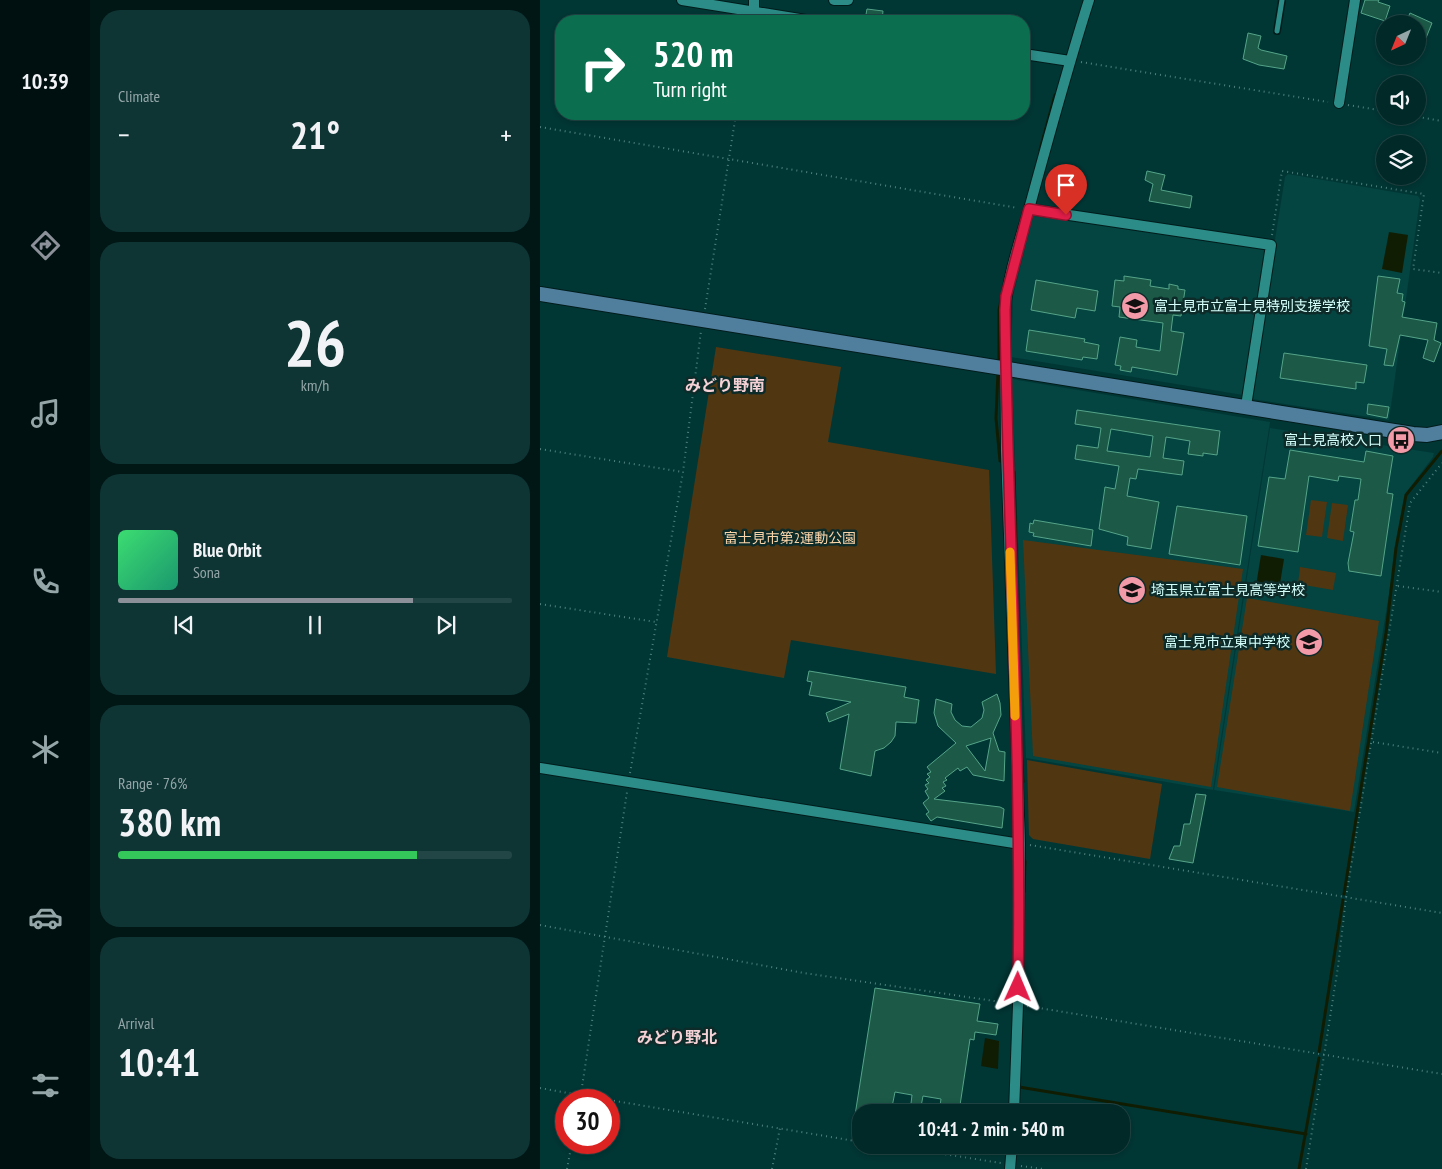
<!DOCTYPE html>
<html lang="en">
<head>
<meta charset="utf-8">
<style>
  body { margin:0; font-family:"PT Sans Narrow","Noto Sans JP",sans-serif; background:#0e3534; color:#f1f3f6; height:100vh; display:flex; flex-direction:column; font-size:19px; white-space:nowrap }
  * { box-sizing:border-box; margin:0 }
  p { font-size:16px; color:#95a6a8 }
  .icon { flex:none; width:28px; height:28px; fill:none; stroke:currentColor; stroke-width:2; stroke-linecap:round; stroke-linejoin:round }
  .map { position:relative; flex:1; overflow:hidden }
  .drawer { display:flex; flex-direction:column; gap:10px; padding:10px; background:#001716; width:450px }
  .drawer>* { flex:none }
  .guide { position:absolute; left:15px; top:15px; width:475px; height:105px; border-radius:20px; box-shadow:0 2px 8px #0003,0 0 0 1px #224545; background:#0b6e4f; color:#fff; overflow:hidden }
  .needle { width:32px; rotate:223deg }
  .buttons { position:absolute; left:836px; top:15px; display:grid; gap:10px }
  .buttons a { display:grid; place-items:center; width:50px; height:50px; border-radius:50%; background:#002928; box-shadow:0 2px 8px #0003,0 0 0 1px #224545; font-size:25px }
  .speed { position:absolute; left:15px; top:1089px; display:flex; gap:10px; font-size:25px; font-weight:700; text-align:center }
  .speed>* { display:grid; place-content:center; width:65px; height:65px; border-radius:50%; background:#002928; box-shadow:0 2px 8px #0003,0 0 0 1px #224545; line-height:1 }
  .speed .limit { border:8px solid #d22; background:#fff; color:#111 }
  .pin { position:absolute; display:grid; place-items:center; width:42px; height:42px; color:#fff; margin:-51px -21px; border-radius:50% 50% 50% 0; rotate:-45deg; box-shadow:0 0 5px #0007 }
  .pin .icon { rotate:45deg }
  .me { position:absolute; width:55px; margin:-28px; rotate:1deg; stroke-linejoin:round; filter:drop-shadow(0 0 4px #0008) }
  .turn { display:flex; align-items:center; gap:18px; height:105px; padding:0 15px; font-size:22px }
  .turn .icon { width:65px; height:65px; stroke-width:2.5 }
  .turn b { display:block; font-size:35px; line-height:42px }
  .big { font-size:38px; font-weight:700; line-height:1.1 }
  .drawer .card { flex:1; display:flex; flex-direction:column; justify-content:center; gap:8px; min-width:0; padding:0 18px; border-radius:20px; background:#0e3534 }
  .drawer .dial { align-items:center; gap:0 }
  .dial b { font-size:65px; line-height:1 }
  .song { display:flex; align-items:center; gap:15px }
  .cover { width:60px; height:60px; border-radius:8px; background:linear-gradient(135deg,hsl(140 70% 55%),hsl(160 70% 35%)) }
  .played { height:5px; border-radius:2px; background:linear-gradient(90deg,#8c9099 75%,#224545 75%) }
  .keys { display:flex; justify-content:space-around; direction:ltr }
  .heat { display:flex; justify-content:space-between; align-items:center; font-size:28px; direction:ltr }
  .charge { height:8px; border-radius:4px; background:linear-gradient(90deg,#34c759 76%,#224545 0) }
  .trip { position:absolute; left:312px; top:1104px; width:278px; height:50px; border-radius:20px; background:#002928; box-shadow:0 2px 8px #0003,0 0 0 1px #224545; font-weight:700; line-height:50px; text-align:center }
  main { display:flex; flex:1; min-height:0 }
  .tab-bar { display:flex; flex-direction:column; width:90px; justify-content:space-around; align-items:center; background:#001010; color:#95a6a8 }
  .tab-bar .icon { width:35px; height:35px }
  .tab-bar .current { color:#8c9099 }
  .tab-bar b { font-size:22px; color:#f1f3f6 }
  .map>svg:first-child { display:block }
  .built { fill:#044441 }
  .green { fill:#513612 }
  .water { fill:#111d02 }
  .lines { fill:none; stroke-linecap:round; stroke-linejoin:round }
  .stream { stroke:#111d02; stroke-width:3 }
  .building { fill:#1c5a47; stroke:#55a489; fill-rule:evenodd }
  .lane-casing { stroke:#001c1b; stroke-width:8 }
  .street-casing { stroke:#001c1b; stroke-width:12 }
  .secondary-casing { stroke:#001c1b; stroke-width:16 }
  .path { stroke:#4e817e; stroke-width:2; stroke-dasharray:1 4; stroke-linecap:butt }
  .lane { stroke:#2c8c87; stroke-width:5 }
  .street { stroke:#2c8c87; stroke-width:10 }
  .secondary { stroke:#507f9e; stroke-width:14 }
  .route-casing { stroke:#92132f; stroke-width:12 }
  .route { stroke:#e11d48; stroke-width:9 }
  .slow { stroke:#f59e0b; stroke-width:9 }
  .labels { text-anchor:middle; dominant-baseline:central; stroke-width:5; stroke-linejoin:round; paint-order:stroke }
  .poi-label { font-size:14px; fill:#d4fffb; stroke:#0d2b29; text-anchor:start }
  .park-label { font-size:14px; fill:#fbd5aa; stroke:#0d2b29 }
  .quarter-label { font-size:16px; font-weight:bold; fill:#f6d2d7; stroke:#0d2b29 }
</style>
</head>
<body>
<main>
<nav class="tab-bar">
<b>10:39</b>
<svg class="icon current" aria-label="directions" viewBox="0 0 24 24"><path d="M12 3l9 9-9 9-9-9zM9 14v-3h6M13 9l2 2-2 2"/></svg>
<svg class="icon" aria-label="music" viewBox="0 0 24 24"><path d="M9 18V5l10-2v13"/><circle cx="6" cy="18" r="3"/><circle cx="16" cy="16" r="3"/></svg>
<svg class="icon" aria-label="phone" viewBox="0 0 24 24"><path d="M5 4h4l2 5-3 2q2 4 5 5l2-3 5 2v4C11 20 4 13 5 4z"/></svg>
<svg class="icon" aria-label="climate" viewBox="0 0 24 24"><path d="M12 3v18M4 7l16 10M4 17L20 7"/></svg>
<svg class="icon" aria-label="car" viewBox="0 0 24 24"><path d="M5 17H2v-5l4-1 3-4h7l3 4 3 1v5h-3M9 17h6M6 11h13"/><circle cx="7" cy="17" r="2"/><circle cx="17" cy="17" r="2"/></svg>
<svg class="icon" aria-label="filters" viewBox="0 0 24 24"><path d="M4 7h16M4 17h16"/><circle cx="9" cy="7" r="2"/><circle cx="15" cy="17" r="2"/></svg>
</nav>
<section class="drawer">
<div class="card"><p>Climate</p>
<div class="heat"><a>−</a><b class="big">21°</b><a>+</a></div>
</div>
<div class="card dial"><b>26</b><p>km/h</p></div>
<div class="card">
<div class="song"><i class="cover"></i><div><b>Blue Orbit</b><p>Sona</p></div></div>
<div class="played"></div>
<div class="keys"><svg class="icon" aria-label="previous" viewBox="0 0 24 24"><path d="M18 5L8 12l10 7zM5 5v14"/></svg><svg class="icon" aria-label="pause" viewBox="0 0 24 24"><path d="M8 5v14M16 5v14"/></svg><svg class="icon" aria-label="next" viewBox="0 0 24 24"><path d="M6 5l10 7-10 7zM19 5v14"/></svg></div>
</div>
<div class="card"><p>Range · 76%</p><b class="big">380 km</b><div class="charge"></div></div>
<div class="card"><p>Arrival</p><b class="big">10:41</b></div>
</section>
<div class="map">
<svg width="902" height="1169" viewBox="0 0 902 1169">
  <rect width="100%" height="100%" fill="#003735"/>
  <g class="built">
    <polygon points="748,174 878,196 880,199 849,420 712,399 710,396 745,177"/>
    <polygon points="494,213 727,248 703,395 471,357 473,296"/>
    <polygon points="472,379 730,422 673,790 486,758"/>
    <polygon points="730,428 894,453 893,457 865,494 814,812 674,790"/>
  </g>
  <g class="green">
    <polygon points="176,347 301,367 288,442 449,470 456,674 251,640 244,678 127,657"/>
    <polygon points="771,500 787,502 782,537 766,535"/>
    <polygon points="792,503 808,505 803,541 787,538"/>
    <polygon points="483,540 703,569 671,787 493,756"/>
    <polygon points="760,567 796,573 793,590 758,584"/>
    <polygon points="707,598 839,621 810,811 677,787"/>
    <polygon points="487,760 622,784 610,859 493,839 489,835"/>
  </g>
  <g class="water">
    <polygon points="849,232 868,235 862,273 842,269"/>
    <polygon points="721,555 744,559 738,596 715,592"/>
    <polygon points="445,1038 459,1041 458,1069 441,1066"/>
  </g>
  <g class="lines">
    <g class="stream">
      <polyline points="500,150 515,95"/>
      <polyline points="459,363 459,310 462,295"/>
      <polyline points="458,372 456,418 460,461 464,463"/>
      <polyline points="469,467 474,472 478,643"/>
      <polyline points="480,729 483,782"/>
      <polyline points="484,892 485,861"/>
      <polyline points="804,894 846,633 856,548 866,495 902,451"/>
      <polyline points="779,1052 803,900"/>
      <polyline points="479,1087 766,1134"/>
      <polyline points="759,1169 779,1058"/>
    </g>
  </g>
  <g class="building">
    <polygon points="825,0 839,0 838,2 850,6 845,21 821,13"/>
    <polygon points="327,9 343,11 342,21 325,20"/>
    <polygon points="870,13 892,23 886,38 878,35 878,24 866,22"/>
    <polygon points="708,33 721,36 718,48 721,50 747,56 744,69 719,65 703,59"/>
    <polygon points="607,171 625,175 621,190 652,196 650,208 609,201 613,184 605,180"/>
    <polygon points="584,276 611,280 610,286 629,289 629,284 638,286 638,289 645,290 641,316 633,315 631,331 644,333 637,375 592,367 591,372 580,370 581,366 575,365 580,337 597,340 596,347 620,351 623,323 579,317 580,307 572,306 575,280 584,281"/>
    <polygon points="838,276 860,279 857,293 863,294 862,301 865,302 862,317 897,323 894,340 901,343 894,362 883,358 888,340 860,335 853,366 844,365 847,349 829,346"/>
    <polygon points="496,280 558,291 555,311 537,308 535,318 491,310"/>
    <polygon points="489,330 545,339 544,342 559,345 557,359 543,357 542,360 486,351"/>
    <polygon points="744,353 827,365 824,383 816,382 816,389 740,378"/>
    <polygon points="828,404 849,407 847,418 827,414"/>
    <path d="M537,410L680,431L677,455L663,453V456L648,454L650,441L626,437L623,458L644,461L642,475L598,469L596,479L590,478L587,496L619,502L611,549L587,545L588,537L559,529L565,487L575,489L579,466L535,459L537,445L558,448L561,428L535,424ZM571,429L613,436L610,457L567,451Z"/>
    <polygon points="750,450 824,462 826,451 853,456 847,493 853,494 841,576 809,571 808,563 814,532 810,531 815,500 818,500 821,479 799,476 798,481 769,476 758,552 718,546 729,477 745,479"/>
    <polygon points="637,506 707,516 700,565 629,554"/>
    <polygon points="494,520 553,530 551,546 493,536 494,533 489,532 490,523 493,524"/>
    <polygon points="269,671 366,687 364,697 379,700 376,723 356,722 355,736 351,742 344,748 335,751 331,776 300,769 309,714 289,722 286,713 311,702 269,695 272,682 267,681"/>
    <path d="M457,694L460,703L461,715L453,733L459,751L465,752L464,781L433,775L427,767L420,771L418,768L405,778L407,780L403,782L406,786L402,788L405,791L394,799L460,807L464,809L462,828L397,817L391,821L386,814L389,812L383,803L389,798L385,791L388,789L385,785L389,783L386,780L390,777L387,774L391,772L387,767L416,743L398,726L394,713L396,699L412,704L411,712L415,720L422,726L431,727L442,718L444,710L442,702ZM451,738L445,771L426,746Z"/>
    <polygon points="656,794 666,795 653,863 629,859 634,846 640,846 644,824 650,824"/>
    <polygon points="335,988 440,1004 437,1021 458,1024 456,1035 435,1032 434,1040 430,1039 419,1112 399,1112 401,1099 383,1096 380,1112 370,1112 372,1095 355,1092 351,1112 321,1112 321,1130 313,1128"/>
  </g>
  <g class="lines">
    <g class="lane-casing">
      <polyline id="lane" points="737,31 742,0"/>
    </g>
    <g class="street-casing">
      <g id="street">
        <polyline points="142,0 272,21"/>
        <polyline points="294,0 308,0"/>
        <polyline points="214,12 214,0"/>
        <polyline points="484,54 530,61"/>
        <polyline points="799,103 815,0"/>
        <polyline points="489,209 731,245 706,406"/>
        <polyline points="0,768 480,844"/>
        <path d="M474,1112L478,1005L480,844L466,451L465,310C468,272 482,235 492,198C510,132 528,66 549,0"/>
        <polyline points="470,1169 472,1145"/>
      </g>
    </g>
    <g class="secondary-casing">
      <polyline id="secondary" points="0,294 873,434 887,435 902,432"/>
    </g>
    <g class="path">
      <polyline points="541,62 788,102"/>
      <polyline points="808,105 845,111"/>
      <polyline points="873,116 902,121"/>
      <polyline points="0,127 478,208"/>
      <polyline points="732,235 742,171 884,194 873,269 902,273"/>
      <polyline points="165,309 196,114"/>
      <polyline points="0,449 143,472"/>
      <polyline points="858,586 902,592"/>
      <polyline points="0,604 116,622"/>
      <polyline points="833,742 902,753"/>
      <polyline points="90,773 143,472 161,331"/>
      <polyline points="490,845 902,913"/>
      <polyline points="0,925 264,973 468,1003"/>
      <polyline points="487,1006 902,1074"/>
      <polyline points="0,1088 67,1100"/>
      <polyline points="40,1100 87,792"/>
      <polyline points="69,1100 321,1142"/>
      <polyline points="346,1145 461,1163"/>
      <polyline points="481,1166 503,1169"/>
      <polyline points="27,1169 32,1142"/>
      <polyline points="232,1169 240,1128"/>
      <polyline points="766,1169 798,967 806,898 870,503 902,463"/>
    </g>
    <use href="#lane" class="lane"/>
    <use href="#street" class="street"/>
    <use href="#secondary" class="secondary"/>
  </g>
  <g class="lines">
    <g class="route-casing">
      <path id="route" d="M478,987C482,761 468,535 465,310L466,296L489,209L526,215"/>
    </g>
    <use href="#route" class="route"/>
    <polyline class="slow" points="470,552 475,716"/>
  </g>
  <defs>
    <g id="school-disc" transform="scale(1.4375)"><circle r="9.5" fill="#f39aa8" stroke="#0d2b29"/><path d="M0-5L7-2L0 1L-7-2ZM-4 1L0 2.5L4 1V4Q0 6-4 4Z" fill="#111"/></g>
    <g id="bus-disc" transform="scale(1.4375)"><circle r="9.5" fill="#f39aa8" stroke="#0d2b29"/><path d="M-5-6H5V4H4V6H2V4H-2V6H-4V4H-5ZM-3.5-4V0h7V-4ZM-3.5 1.2v1.5H-2V1.2ZM2 1.2v1.5H3.5V1.2Z" fill="#111"/></g>
  </defs>
  <g fill-rule="evenodd">
    <use href="#school-disc" x="595" y="306"/>
    <use href="#bus-disc" x="861" y="440"/>
    <use href="#school-disc" x="592" y="590"/>
    <use href="#school-disc" x="769" y="642"/>
  </g>
  <g class="labels">
    <g class="poi-label">
      <text x="614" y="306">富士見市立富士見特別支援学校</text>
      <text x="842" y="440" text-anchor="end">富士見高校入口</text>
      <text x="611" y="590">埼玉県立富士見高等学校</text>
      <text x="750" y="642" text-anchor="end">富士見市立東中学校</text>
    </g>
    <g class="park-label">
      <text x="250" y="538">富士見市第2運動公園</text>
    </g>
    <g class="quarter-label">
      <text x="185" y="385">みどり野南</text>
      <text x="137" y="1037">みどり野北</text>
    </g>
  </g>
</svg>
<div class="buttons">
<a><svg class="needle" viewBox="-14 -14 28 28"><path d="M0-13l5 13h-10z" fill="#e53935"/><path d="M0 13l5-13h-10z" fill="#95a6a8"/></svg></a>
<a><svg class="icon" aria-label="sound" viewBox="0 0 24 24"><path d="M4 9h4l5-4v14l-5-4H4zM17 9q2 3 0 6"/></svg></a>
<a><svg class="icon" aria-label="layers" viewBox="0 0 24 24"><path d="M12 4l9 5-9 5-9-5zM3 14l9 5 9-5"/></svg></a>
</div>
<div class="speed"><div class="limit">30</div></div>
<div class="pin" style="left:526px;top:215px;background:#d93025"><svg class="icon" aria-label="arrive" viewBox="0 0 24 24"><path d="M6 21V4h12l-3 4 3 4H6"/></svg></div>
<svg class="me" style="left:478px;top:987px" viewBox="-20 -20 40 40"><path d="M0-17L14 15 0 8-14 15z" fill="#e11d48" stroke="#fff" stroke-width="4"/></svg>
<div class="trip">10:41 · 2 min · 540 m</div>
<div class="guide">
<div class="turn"><svg class="icon" aria-label="right" viewBox="0 0 24 24"><path d="M7 20v-9h11M14 6l5 5-5 5"/></svg><div><b>520 m</b>Turn right</div></div>
</div>
</div>
</main>
</body>
</html>
